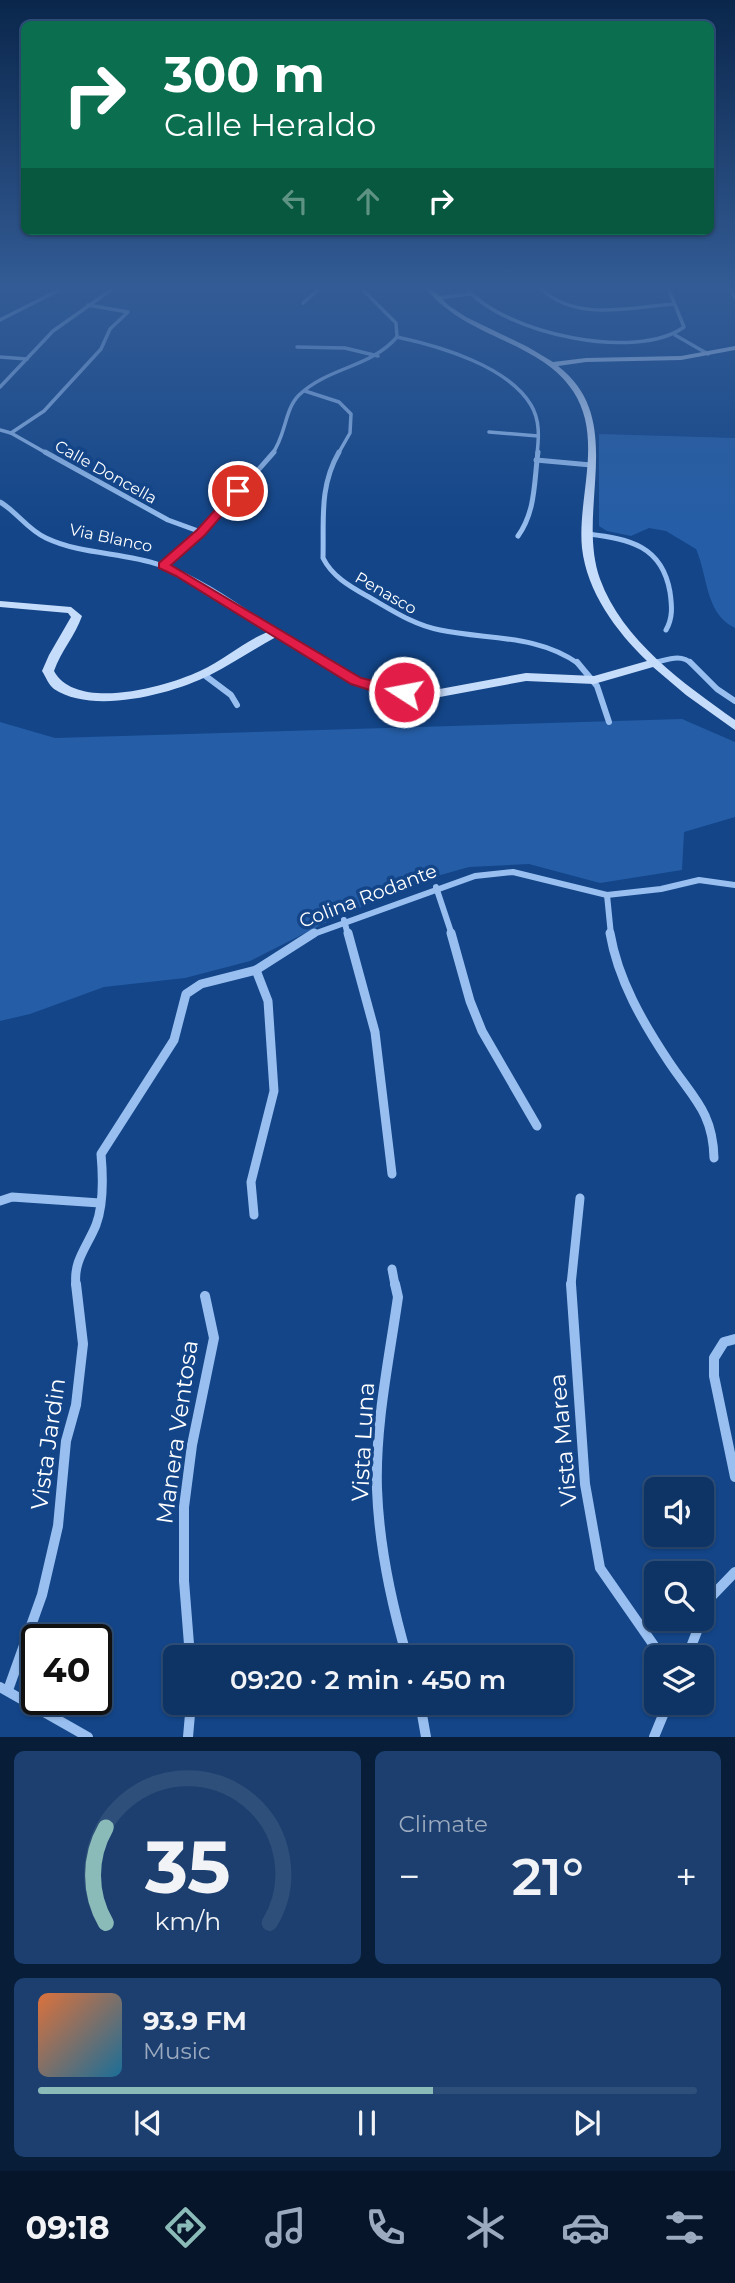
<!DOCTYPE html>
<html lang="en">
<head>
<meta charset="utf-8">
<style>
  body { margin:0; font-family:Montserrat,sans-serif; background:#1c3f6f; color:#f1f3f6; height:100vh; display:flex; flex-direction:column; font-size:26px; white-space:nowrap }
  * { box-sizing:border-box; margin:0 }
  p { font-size:23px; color:#9baabf }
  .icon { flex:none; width:38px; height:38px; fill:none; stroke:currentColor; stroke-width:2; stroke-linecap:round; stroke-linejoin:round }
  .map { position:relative; height:1737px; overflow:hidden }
  .details { display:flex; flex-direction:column; gap:14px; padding:14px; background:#081d38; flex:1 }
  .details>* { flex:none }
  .guide { position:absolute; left:21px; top:21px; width:693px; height:214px; border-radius:10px; box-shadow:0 2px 5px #0004,0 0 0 2px #2e4f7a; background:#0b6e4f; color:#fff; overflow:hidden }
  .tools { position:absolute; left:644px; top:1477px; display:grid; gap:14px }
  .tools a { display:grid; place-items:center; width:70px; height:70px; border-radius:10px; background:#0e3466; box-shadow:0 2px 5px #0004,0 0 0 2px #2e4f7a; font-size:35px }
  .speed { position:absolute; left:21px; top:1624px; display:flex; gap:14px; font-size:35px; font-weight:700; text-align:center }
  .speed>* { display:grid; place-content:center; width:91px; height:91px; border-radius:50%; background:#0e3466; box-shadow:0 2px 5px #0004,0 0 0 2px #2e4f7a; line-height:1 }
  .speed .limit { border:4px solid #111; border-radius:10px; background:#fff; color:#111 }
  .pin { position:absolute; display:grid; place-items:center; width:60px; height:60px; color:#fff; margin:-30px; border:4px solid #fff; border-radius:50%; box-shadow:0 2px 7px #0007 }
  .me { position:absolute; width:77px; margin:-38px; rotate:281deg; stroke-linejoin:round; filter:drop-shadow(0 0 5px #0008) }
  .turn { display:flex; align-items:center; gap:24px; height:147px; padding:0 28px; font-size:32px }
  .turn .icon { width:91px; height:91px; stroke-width:2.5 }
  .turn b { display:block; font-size:49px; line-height:60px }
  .lanes { display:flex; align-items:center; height:66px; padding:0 28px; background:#0003; justify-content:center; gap:35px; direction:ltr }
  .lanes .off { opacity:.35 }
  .big { font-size:52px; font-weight:600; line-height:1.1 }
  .details .widget { flex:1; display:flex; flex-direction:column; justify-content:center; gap:10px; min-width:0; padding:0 24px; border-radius:10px; background:#1c3f6f }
  .details .dial { align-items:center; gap:0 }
  .dial svg { height:182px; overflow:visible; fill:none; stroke:#2e4f7a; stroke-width:7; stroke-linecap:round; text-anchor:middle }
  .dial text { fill:#f1f3f6; stroke:none }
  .song { display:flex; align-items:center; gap:21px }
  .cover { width:84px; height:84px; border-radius:10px; background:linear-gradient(135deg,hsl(20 70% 55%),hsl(200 70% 35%)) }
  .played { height:7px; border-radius:4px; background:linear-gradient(90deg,#8bbbb9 60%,#2e4f7a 60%) }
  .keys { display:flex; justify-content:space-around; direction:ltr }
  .heat { display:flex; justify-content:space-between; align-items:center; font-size:38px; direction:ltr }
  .details .tiles { flex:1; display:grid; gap:14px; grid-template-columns:1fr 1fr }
  .widget:last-child { grid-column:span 2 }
  .trip { position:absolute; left:163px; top:1645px; width:410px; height:70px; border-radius:10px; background:#0e3466; box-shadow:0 2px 5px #0004,0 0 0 2px #2e4f7a; font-weight:600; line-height:70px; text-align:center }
  .tab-bar { display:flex; height:112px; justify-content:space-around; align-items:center; background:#061529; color:#9baabf }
  .tab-bar .icon { width:49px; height:49px }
  .tab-bar .active { color:#8bbbb9 }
  .tab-bar b { font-size:32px; color:#f1f3f6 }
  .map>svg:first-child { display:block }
  .green { fill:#255ea7 }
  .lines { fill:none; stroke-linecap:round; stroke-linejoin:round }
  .street-far4 { stroke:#98bff0; stroke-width:3.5 }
  .street-far3 { stroke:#98bff0; stroke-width:5 }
  .street-far2 { stroke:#98bff0; stroke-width:6 }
  .street-far1 { stroke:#98bff0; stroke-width:9 }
  .street { stroke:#98bff0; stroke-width:10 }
  .secondary { fill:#c6dcfb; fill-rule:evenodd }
  .route { fill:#e11d48; stroke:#92132f; stroke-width:2 }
  .labels { text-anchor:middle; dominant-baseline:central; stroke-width:7; stroke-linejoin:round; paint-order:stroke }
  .far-street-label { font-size:16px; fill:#fff; stroke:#134588 }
  .street-label { font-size:19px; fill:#fff; stroke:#134588 }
  .near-street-label { font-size:23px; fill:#fff; stroke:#134588 }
</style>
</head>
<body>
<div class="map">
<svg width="735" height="1737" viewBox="0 0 735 1737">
  <rect width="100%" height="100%" fill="#134588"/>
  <g class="green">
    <path d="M599,434L735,438V628C705,614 708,576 696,549L666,531L649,528L631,536L607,531L599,526Z"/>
    <polygon points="682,719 735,742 735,817 684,832 682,870 600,883 529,864 469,867 430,878 331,920 250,961 185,978 104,987 30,1014 0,1021 0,722 55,738"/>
  </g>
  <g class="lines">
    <g class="street-far4">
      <path d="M468,290C506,333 636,362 684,327L669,290"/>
      <path d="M542,290C579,322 630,307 674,304"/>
      <polyline points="731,290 735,298"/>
      <polyline points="436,298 471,294"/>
      <polyline points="303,303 318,290"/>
      <polyline points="0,320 59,290"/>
      <polyline points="675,335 708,354"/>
      <path d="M397,337C439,346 508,366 531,405C540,420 539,437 537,454"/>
      <polyline points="297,347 345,348 378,356"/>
      <polyline points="0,357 27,359"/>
      <polyline points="0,387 53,331 111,290"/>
      <polyline points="305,391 339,402 351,414 350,433 338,454"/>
      <polyline points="0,430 11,433 48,454"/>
      <polyline points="489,432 538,436"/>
      <polyline points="11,433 44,411 101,349 110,329 128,312 88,305"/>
      <path d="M272,454C286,436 284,410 299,395C328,367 370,368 397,337L396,323L363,290"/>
    </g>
    <g class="street-far3">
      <polyline points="45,452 168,520 201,532"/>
      <path d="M339,452C319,487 324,519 323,558C332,576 349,586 367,596C390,609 413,625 440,630C488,640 537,634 579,664"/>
      <polyline points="536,460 591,465"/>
      <path d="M0,502C17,512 28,530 46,538C82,555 123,552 160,565C203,580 239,608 276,632"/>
      <path d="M588,534C630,539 662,546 670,592C672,606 673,618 666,630"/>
      <path d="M518,536C536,511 534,481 538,452"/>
      <polyline points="163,566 222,511 274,452"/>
      <path d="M653,663C667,660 681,653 692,664"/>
    </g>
    <g class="street-far2">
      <polyline points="577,662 597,686 609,722"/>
      <polyline points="690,662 717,689 735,701"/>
      <polyline points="653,663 658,662"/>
      <polyline points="203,674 231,695 237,705"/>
      <polyline points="436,887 452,935"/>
      <polyline points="607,895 611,935"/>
      <polyline points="344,920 348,935"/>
      <polyline points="311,935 475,876 513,872 607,895 661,889 699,880 735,885"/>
    </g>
    <g class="street-far1">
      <polyline points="348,933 375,1032 392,1174"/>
      <polyline points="451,933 470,1001 482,1031 537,1126"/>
      <path d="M610,933C618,980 643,1023 669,1062C693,1098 713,1112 714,1158"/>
      <polyline points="0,1201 12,1197 100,1203"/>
      <polyline points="254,1215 251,1182 274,1091 268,1001 256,970"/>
      <polyline points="392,1269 395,1285"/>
      <path d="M76,1285C73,1261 87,1247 96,1225C104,1204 103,1176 101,1154L174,1040L186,994L201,984L256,970L314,933"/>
      <polyline points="571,1285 580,1198"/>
    </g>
    <g class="street">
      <path d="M395,1284L398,1297C389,1360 375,1425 377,1489C379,1546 391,1602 407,1657"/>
      <polyline points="571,1284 585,1484 600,1568 662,1657"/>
      <polyline points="735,1339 724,1342 714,1358 714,1376 735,1477"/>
      <polyline points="190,1657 184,1581 184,1507 192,1445 214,1338 205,1296"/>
      <polyline points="687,1657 710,1598 735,1572"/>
      <polyline points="0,1687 88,1737"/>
      <polyline points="8,1690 42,1595 58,1526 66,1441 76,1405 83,1344 76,1284"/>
      <polyline points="420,1703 426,1737"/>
      <polyline points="188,1737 191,1703"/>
      <polyline points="654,1737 668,1703"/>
    </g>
    <path class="secondary" d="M427,290H434L448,305L466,317L528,347L553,362L586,358L681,356L735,346V350L681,360L586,362L558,366C628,420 575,509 600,579C622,640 684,684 735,720V730L686,695L653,667L594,684L526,681L429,699L379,693L352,684L276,637C254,649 233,663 210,675C172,694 93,715 54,689C48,684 46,677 42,671L49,655L71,617L68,613L0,607V601L71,607L82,616C75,636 61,651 54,671C76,712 166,687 200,671C226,659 249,637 276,629L360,678L380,685L429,691L526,673L594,676L647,661C616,631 587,592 582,548C577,497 604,438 573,391C540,341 468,339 427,290Z"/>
  </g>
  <linearGradient id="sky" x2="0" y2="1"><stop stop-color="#0a264b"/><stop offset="0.54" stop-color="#335c96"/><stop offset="1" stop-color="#335c96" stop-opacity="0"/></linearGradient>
  <rect width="735" height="533" fill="url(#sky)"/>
  <polygon class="route" points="234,489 243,491 205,535 171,565 361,678 409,689 409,696 379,693 351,684 176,576 159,568 159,563 197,530"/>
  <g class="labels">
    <g class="far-street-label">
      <text transform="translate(106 472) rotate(29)">Calle Doncella</text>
      <text transform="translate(111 538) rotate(12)">Via Blanco</text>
      <text transform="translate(386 593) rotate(30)">Penasco</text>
    </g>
    <g class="street-label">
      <text transform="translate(368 896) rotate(-21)">Colina Rodante</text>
    </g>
    <g class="near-street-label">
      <text transform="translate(177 1432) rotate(-82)">Manera Ventosa</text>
      <text transform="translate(563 1440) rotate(-95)">Vista Marea</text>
      <text transform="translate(363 1442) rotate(-87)">Vista Luna</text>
      <text transform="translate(48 1444) rotate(-82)">Vista Jardin</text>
    </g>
  </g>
</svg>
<div class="tools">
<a><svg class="icon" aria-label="sound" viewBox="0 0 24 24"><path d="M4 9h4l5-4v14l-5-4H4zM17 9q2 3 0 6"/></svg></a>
<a><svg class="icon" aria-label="search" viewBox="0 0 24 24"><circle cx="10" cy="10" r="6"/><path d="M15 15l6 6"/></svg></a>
<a><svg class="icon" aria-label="layers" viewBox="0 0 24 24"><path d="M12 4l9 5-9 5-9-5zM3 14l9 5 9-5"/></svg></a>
</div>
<div class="speed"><div class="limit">40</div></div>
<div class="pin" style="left:238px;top:491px;background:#d93025"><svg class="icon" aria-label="arrive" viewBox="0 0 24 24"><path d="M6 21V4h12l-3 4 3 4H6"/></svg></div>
<svg class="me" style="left:404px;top:692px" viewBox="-20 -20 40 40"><circle r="17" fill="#e11d48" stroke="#fff" stroke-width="3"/><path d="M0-11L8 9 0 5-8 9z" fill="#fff"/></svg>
<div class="trip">09:20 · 2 min · 450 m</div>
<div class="guide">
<div class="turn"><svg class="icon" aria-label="right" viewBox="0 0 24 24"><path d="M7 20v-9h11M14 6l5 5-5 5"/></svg><div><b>300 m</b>Calle Heraldo</div></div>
<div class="lanes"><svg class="icon off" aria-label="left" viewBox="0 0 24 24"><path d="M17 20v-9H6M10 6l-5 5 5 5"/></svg><svg class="icon off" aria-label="ahead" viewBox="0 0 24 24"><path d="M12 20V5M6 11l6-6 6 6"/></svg><svg class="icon" aria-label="right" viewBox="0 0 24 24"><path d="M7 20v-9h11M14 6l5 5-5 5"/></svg></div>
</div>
</div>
<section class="details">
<div class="tiles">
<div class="widget dial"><svg viewBox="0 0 100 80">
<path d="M14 69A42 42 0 1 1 86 69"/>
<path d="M14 69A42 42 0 0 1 14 27" stroke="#8bbbb9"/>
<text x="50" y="56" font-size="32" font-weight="700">35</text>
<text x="50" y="72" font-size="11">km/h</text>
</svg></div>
<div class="widget"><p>Climate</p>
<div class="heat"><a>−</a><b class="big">21°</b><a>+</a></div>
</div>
<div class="widget">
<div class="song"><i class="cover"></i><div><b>93.9 FM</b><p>Music</p></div></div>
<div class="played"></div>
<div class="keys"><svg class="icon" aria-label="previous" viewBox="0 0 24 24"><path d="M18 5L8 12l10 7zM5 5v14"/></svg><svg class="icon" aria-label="pause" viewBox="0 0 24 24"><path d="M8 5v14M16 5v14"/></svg><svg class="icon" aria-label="next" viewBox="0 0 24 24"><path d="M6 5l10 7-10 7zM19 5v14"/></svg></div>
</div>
</div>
</section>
<nav class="tab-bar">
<b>09:18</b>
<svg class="icon active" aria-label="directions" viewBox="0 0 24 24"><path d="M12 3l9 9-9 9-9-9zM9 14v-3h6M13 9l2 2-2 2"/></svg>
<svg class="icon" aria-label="music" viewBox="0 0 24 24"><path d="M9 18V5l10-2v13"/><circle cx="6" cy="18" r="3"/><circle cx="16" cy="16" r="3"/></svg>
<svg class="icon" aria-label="phone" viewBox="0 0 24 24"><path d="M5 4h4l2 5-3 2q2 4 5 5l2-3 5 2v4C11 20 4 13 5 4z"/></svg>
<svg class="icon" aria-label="climate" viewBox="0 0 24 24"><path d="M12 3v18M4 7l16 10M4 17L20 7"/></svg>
<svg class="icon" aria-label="car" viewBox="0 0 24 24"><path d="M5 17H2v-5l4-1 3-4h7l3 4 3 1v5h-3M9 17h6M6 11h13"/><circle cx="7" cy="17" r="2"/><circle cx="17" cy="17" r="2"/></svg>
<svg class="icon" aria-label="filters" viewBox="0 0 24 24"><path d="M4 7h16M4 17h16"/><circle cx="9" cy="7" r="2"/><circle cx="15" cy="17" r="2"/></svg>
</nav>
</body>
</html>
